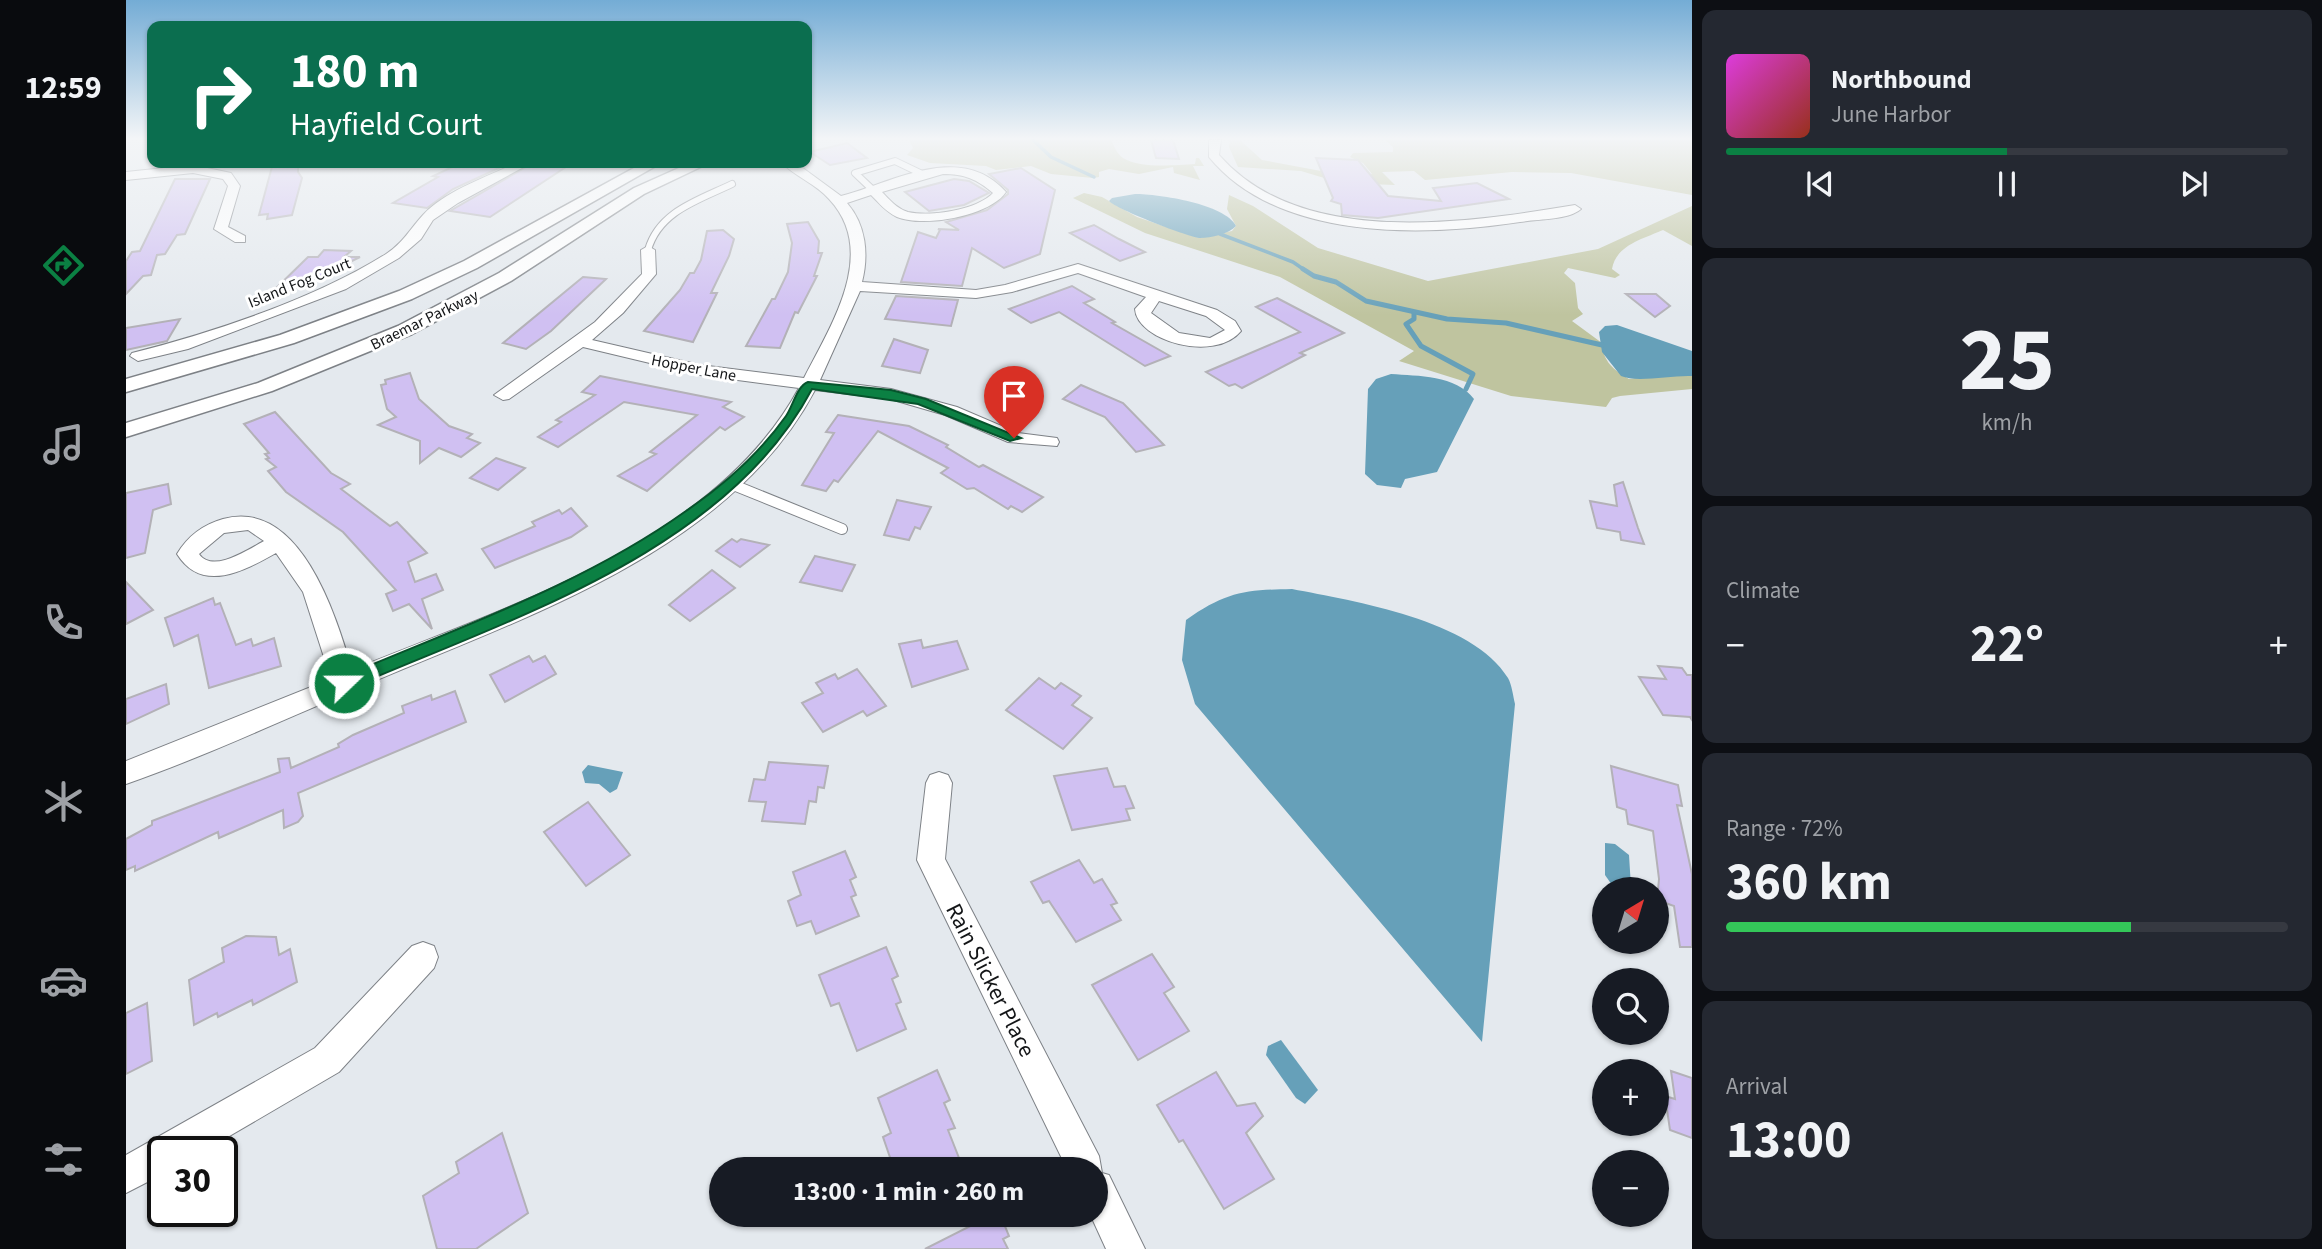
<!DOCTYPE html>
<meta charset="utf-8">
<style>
:root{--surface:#171b24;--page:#242831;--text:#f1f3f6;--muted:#9ea1a6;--line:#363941;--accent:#0b8043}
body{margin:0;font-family:"Source Sans 3",sans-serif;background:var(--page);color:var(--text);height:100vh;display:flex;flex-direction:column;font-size:26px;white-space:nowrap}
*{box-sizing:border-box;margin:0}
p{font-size:23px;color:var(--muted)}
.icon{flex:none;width:38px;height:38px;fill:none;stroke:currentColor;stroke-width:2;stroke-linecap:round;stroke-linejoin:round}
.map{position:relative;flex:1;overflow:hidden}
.panel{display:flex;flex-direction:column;gap:10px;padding:10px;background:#0d0f14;width:630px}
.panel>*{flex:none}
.hud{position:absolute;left:21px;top:21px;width:665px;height:147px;border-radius:14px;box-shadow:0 2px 5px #0004;background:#0b6e4f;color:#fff;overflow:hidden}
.needle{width:46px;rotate:38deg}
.buttons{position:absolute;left:1466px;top:877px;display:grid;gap:14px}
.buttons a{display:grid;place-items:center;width:77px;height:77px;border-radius:50%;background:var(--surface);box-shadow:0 2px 5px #0004;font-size:35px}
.speed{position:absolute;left:21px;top:1136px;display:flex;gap:14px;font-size:35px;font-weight:700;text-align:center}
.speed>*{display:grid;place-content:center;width:91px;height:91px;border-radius:50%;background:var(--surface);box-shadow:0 2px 5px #0004;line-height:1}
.speed .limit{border:4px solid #111;border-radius:10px;background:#fff;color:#111}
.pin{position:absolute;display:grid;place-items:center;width:60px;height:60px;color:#fff;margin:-72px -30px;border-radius:50% 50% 50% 0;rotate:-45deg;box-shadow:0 0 7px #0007}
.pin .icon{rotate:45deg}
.me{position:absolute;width:77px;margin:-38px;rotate:68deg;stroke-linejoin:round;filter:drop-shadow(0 0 5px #0008)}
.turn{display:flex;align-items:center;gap:24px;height:147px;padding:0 28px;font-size:32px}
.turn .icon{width:91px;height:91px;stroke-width:2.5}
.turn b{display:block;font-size:49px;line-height:60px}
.big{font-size:52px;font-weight:700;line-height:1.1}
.panel .widget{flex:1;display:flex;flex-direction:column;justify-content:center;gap:10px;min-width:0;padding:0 24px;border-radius:14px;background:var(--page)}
.panel .dial{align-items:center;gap:0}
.dial b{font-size:91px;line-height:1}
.song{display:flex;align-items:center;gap:21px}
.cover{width:84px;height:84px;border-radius:10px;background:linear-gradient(135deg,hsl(300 70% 55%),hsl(10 70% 35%))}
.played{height:7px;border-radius:4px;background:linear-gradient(90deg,var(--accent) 50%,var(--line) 50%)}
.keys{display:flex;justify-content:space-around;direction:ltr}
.heat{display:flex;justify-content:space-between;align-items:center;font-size:38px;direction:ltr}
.charge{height:10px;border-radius:5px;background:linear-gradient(90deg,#34c759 72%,var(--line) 0)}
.trip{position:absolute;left:583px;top:1157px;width:399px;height:70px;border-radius:35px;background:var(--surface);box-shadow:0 2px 5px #0004;font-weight:700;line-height:70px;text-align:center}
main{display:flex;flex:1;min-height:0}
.tab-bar{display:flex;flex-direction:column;width:126px;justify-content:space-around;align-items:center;background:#090b0e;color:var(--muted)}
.tab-bar .icon{width:49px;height:49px}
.tab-bar .selected{color:var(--accent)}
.tab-bar b{font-size:32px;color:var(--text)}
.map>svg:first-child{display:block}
</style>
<main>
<nav class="tab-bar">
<b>12:59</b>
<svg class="icon selected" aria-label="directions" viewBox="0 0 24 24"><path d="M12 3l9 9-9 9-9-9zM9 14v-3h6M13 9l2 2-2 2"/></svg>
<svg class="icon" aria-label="music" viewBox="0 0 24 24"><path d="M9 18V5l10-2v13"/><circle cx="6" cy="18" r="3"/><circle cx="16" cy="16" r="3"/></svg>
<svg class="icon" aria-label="phone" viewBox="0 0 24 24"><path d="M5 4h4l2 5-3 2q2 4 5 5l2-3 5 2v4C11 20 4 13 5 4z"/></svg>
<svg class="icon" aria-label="climate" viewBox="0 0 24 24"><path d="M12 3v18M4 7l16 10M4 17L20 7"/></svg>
<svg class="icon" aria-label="car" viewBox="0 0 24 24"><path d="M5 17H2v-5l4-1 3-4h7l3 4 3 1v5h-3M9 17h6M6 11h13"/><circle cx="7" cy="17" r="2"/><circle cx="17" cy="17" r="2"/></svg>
<svg class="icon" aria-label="filters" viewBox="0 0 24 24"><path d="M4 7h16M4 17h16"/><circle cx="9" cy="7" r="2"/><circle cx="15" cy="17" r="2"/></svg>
</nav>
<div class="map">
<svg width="1566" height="1249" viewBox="0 0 1566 1249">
<rect width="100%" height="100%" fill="#e4e9ee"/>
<g fill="#bfc49f">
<path d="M783,140H985C988,146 991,154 997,158C1015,169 1049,165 1069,164L1070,158H1073L1078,166H1067L1074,180L1048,173L1047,167L1013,174L983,169L973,172V177L967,178L925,174L905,166L870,170L860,166L804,163L781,155L787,148Z"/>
<path d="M1104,140H1114L1136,160L1222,176L1246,174L1237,163L1224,157L1227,153L1267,152V147L1259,140H1566V195L1445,173L1386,172L1299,180L1288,171L1256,172L1269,185L1215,183L1175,171L1112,167L1103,147Z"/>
<path d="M958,193L976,197L1011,217L1073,238L1106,231L1110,226L1101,209L1103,195L1127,206L1192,248L1302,281L1472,249L1566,206V246L1537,230C1517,239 1490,245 1486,269L1494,275L1489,278L1442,268L1438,273L1449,283L1452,308L1457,314L1446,321L1476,343C1477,362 1488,370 1503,379L1532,375L1566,376V389L1494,396L1486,398L1480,407L1385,396L1273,361L1288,351L1154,277L1019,233L947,198Z"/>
</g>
<g fill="#66a0b9">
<path d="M1009,194C1033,194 1099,204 1110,226C1103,234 1085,238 1074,238C1064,238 990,209 983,201L986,198Z"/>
<path d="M1491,325L1566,351V376C1545,375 1511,383 1495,376L1476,352L1473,332L1479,326Z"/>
<path d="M1265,374C1292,376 1330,375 1348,399L1311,472L1279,479L1275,488L1251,485L1239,474L1242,389L1250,379Z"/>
<path d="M1166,589C1228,601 1347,620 1382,678C1386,685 1387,696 1389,704L1356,1042L1069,704L1056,660L1060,620C1100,592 1118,590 1166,589Z"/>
<path d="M462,765L497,772L491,789L484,793L473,784L459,783L456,772Z"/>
<path d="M1479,843L1489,844L1503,855L1505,887L1486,885L1479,875Z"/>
<path d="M1155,1040L1192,1090L1179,1104L1170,1098L1140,1055L1142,1046Z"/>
</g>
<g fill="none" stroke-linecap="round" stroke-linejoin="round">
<g stroke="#66a0b9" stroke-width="3.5">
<path d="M907,140L925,157L968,177"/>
<path d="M1094,234L1167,262L1180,271"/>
</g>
<g stroke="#66a0b9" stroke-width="5">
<path d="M1177,269L1188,276L1210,282L1240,301L1321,319L1380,323L1476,345"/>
<path d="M1288,313V319L1280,324L1295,346L1347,374L1340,389"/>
</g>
</g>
<g fill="#d0c0f2" stroke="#b3b1b7" stroke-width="2">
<path d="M1025,140H1047L1053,159L1030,158Z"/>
<path d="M721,143L741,158L704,165L684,152Z"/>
<path d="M1190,158L1232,160L1262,196L1315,201L1307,188L1351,183L1383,199L1252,218L1216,215L1215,204L1205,201L1207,198Z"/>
<path d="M147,163H172V172L176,178L166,215L141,219L142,214L133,215Z"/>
<path d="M335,163H384L327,189L301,208L267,203L312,177L307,176Z"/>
<path d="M407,163H446L364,217L324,211Z"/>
<path d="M895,168L929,190L914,254L878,268L846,248L836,286L775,282L792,232L810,238L814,230L812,229L833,230L820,222L861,210L882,194V190L863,174Z"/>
<path d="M49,179H84L59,234L51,235L39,254L31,255L25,275L17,276L0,294V261L6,252L14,251Z"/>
<path d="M828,179L843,181L863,193L838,205L803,211L779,192Z"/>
<path d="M682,222L693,241L692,253H696L688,276H691L672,313L669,312L654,348L620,346L646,299H649L662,272L666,243L661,224Z"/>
<path d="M968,225L993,239L1019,252L994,261L944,233Z"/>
<path d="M597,230L608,239L603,256L585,293H591L567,342L518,331L554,290L564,273H568L575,260L581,231Z"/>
<path d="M198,250L225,251L218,257H234L140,303L138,300L182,257H192Z"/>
<path d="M457,277L480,279L425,331L400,349L377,343Z"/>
<path d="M946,286L968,299L958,303L989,322L986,323L1044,356L1019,366L933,312L905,323L883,309Z"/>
<path d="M1500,294H1530L1544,306L1529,317Z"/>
<path d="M770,296L832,300L825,326L759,319Z"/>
<path d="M1151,298L1218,333L1174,353L1179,355L1116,388L1109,384L1103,386L1080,372L1174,332L1130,307Z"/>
<path d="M54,319L41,341L0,350V328Z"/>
<path d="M768,339L802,350L794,373L756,366Z"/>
<path d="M284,373L293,399L323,426L346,434L341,438L354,443L335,457L313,448L294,463V441L252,425L270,417L261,409L255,385L260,384L259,380Z"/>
<path d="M474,376L605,402L597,407L618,417L599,430L594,427L521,491L492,476L530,454L524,452L571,415L498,402L432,447L412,437L435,422L430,420L469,395L456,392Z"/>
<path d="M955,385L997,403L1038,445L1010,452L979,417L937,399Z"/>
<path d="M149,412L205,473L224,484L215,489L264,526L271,522L301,553L282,562L289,582L310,574L317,590L296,599L306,629L283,604L267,611L260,594L270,590L217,532L160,492L142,471L150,467L140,459L143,458L139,454L143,453L118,424Z"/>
<path d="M712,415L783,426L822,445L820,447L853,467L857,465L917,497L896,512L885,506L882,509L848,488L841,489L815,473L822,468L752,431L712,482L708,480L700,491L676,485L708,433L700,432Z"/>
<path d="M370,458L399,468L372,490L344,478Z"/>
<path d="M1497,482L1512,528L1518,544L1495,540L1494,532L1471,528L1464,501L1491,506L1488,485Z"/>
<path d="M42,484L45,504L27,510L19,553L0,558V493Z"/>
<path d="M771,500L805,507L794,529L789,527L783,540L758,535Z"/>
<path d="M445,508L461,526L445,537L369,568L356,549L409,526L406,522L433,510L436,514Z"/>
<path d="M606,539L611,542L615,539L643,545L614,567L590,551Z"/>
<path d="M689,556L729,565L716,591L674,582Z"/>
<path d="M586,570L609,588L564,621L543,605Z"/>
<path d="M0,582L27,610L0,624Z"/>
<path d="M87,598L89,605L94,603L110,645L125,639L127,646L148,638L155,666L83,688L72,635L48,646L39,618Z"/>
<path d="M795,640L797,648L831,641L842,669L786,687L773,644Z"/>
<path d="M403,656L407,662L419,656L430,674L379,702L364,675Z"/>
<path d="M1532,666L1556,668L1561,675H1566V720L1564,717L1537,715L1513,677L1540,679Z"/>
<path d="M731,669L760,706L741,716L737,711L697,732L676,703L697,693L690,683L709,674L712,679Z"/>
<path d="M913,678L929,689L935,683L955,696L946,705L966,718L937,749L880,710Z"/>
<path d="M40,684L43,704L0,724V699Z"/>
<path d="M329,691L340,722L172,793L177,816L172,822L158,828L157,810L93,838L92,832L9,871V866L0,870V839L26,825V821L154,772L152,759L163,758L165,768L213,747L212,744L227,735L278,713L276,706L305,695L306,700Z"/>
<path d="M643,762L702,766L698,788L692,787L690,802L683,801L679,824L636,821L640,802L623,801L628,779L639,780Z"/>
<path d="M1485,766L1552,785L1556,806L1551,805L1566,874V947H1554L1548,906L1531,900L1533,879L1527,831L1502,824L1500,810L1491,807Z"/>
<path d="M981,768L988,787L999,786L1008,808L1000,809L1004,820L946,830L928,776Z"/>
<path d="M462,802L504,855L460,886L418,832Z"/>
<path d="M719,851L730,877L724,880L730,895L725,897L733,916L690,934L685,921L671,926L662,901L675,895L667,872Z"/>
<path d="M953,860L968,883L976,879L991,903L985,905L995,920L950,942L923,901L917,903L905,882Z"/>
<path d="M120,936L150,937L153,955L164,949L171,982L127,1005L126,1000L92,1017L91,1013L68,1025L63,980L98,962L96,948Z"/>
<path d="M760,947L772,976L766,979L775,1002L770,1004L780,1029L731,1051L713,1003L705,1006L693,975Z"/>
<path d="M1026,954L1048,987L1038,993L1063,1031L1012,1060L966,985Z"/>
<path d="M21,1003L26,1061L0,1074V1013Z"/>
<path d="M811,1070L824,1100L818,1103L829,1128L822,1130L833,1158L809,1169H768L757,1137L765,1133L752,1098Z"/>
<path d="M1545,1071L1566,1078V1138L1544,1130L1539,1096L1549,1099Z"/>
<path d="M1090,1072L1111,1106L1129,1103L1137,1116L1120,1133L1148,1179L1098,1209L1057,1140L1053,1142L1031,1105Z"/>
<path d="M376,1133L402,1213L350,1249H311L297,1196L333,1173L330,1162Z"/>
<path d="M868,1214H874L883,1236L877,1239L882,1249H799Z"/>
</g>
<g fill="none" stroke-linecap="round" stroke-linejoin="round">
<g stroke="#7d8186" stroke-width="8">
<g id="service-far1">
<path d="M749,192L729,173L769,161L794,173"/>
<path d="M522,250C533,211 573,200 606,184"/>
</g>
</g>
<g stroke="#7d8186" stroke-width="12">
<path id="service" d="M605,484L716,529"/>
</g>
<g stroke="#7d8186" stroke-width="2">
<g id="minor">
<path d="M1083,140H1095L1093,155C1175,249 1340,223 1449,205L1455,209C1443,220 1411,219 1394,222C1296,237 1152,241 1083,157Z"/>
<path d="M390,163H405L332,203L307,220L295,239L273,258L220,289L62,349L12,361L4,356L6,353C89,332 188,299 260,254C277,243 284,229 297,215C319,191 361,177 390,163Z"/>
<path d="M656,163H670L715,196C768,182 835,141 880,192C864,216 798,228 771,217C760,212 753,203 745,195L721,203C740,225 743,254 736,282L850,290L879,285L952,264L1091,310L1109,321L1115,331C1089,363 1011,341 1009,309L1020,297L952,273L886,292L850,298L734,291L694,380L765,389L831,407L892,433L931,438L933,442L931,446L882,442L819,415L764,399L689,390C605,550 401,616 244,683C163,717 83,755 0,784V761L205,679L177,592L150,553C118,571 76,594 51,554C62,536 76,525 97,519C174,498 210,615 226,670C380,607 589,543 673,388L574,375L457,347L383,399L377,400L368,395L469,322L516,274L515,250L522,246L529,250L530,274L497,313L466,340L574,365L678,378C705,325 753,252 703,199C690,184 670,177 656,163ZM817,174C838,174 851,179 867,193C851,210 805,217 782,212C771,209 763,199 756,192ZM1033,301L1080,316L1099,330L1084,338L1053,333L1025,313ZM122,530L138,541C123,549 87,574 73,554L98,533Z"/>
<path d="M67,165L105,173L114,186L102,227L119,236V242H109L88,229L102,186L97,179L67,173L0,180V172Z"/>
<path d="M813,772L822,775L826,783L819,859L973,1156L976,1173L983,1175L1019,1249H980L964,1214H970V1169H941L791,860L800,783L804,775Z"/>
<path d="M297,942L308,946L312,957L308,968L213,1072L76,1152H37V1174L0,1193V1155L189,1048L286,946Z"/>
</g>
</g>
<g stroke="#7d8186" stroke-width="3">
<g id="tertiary">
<path d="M517,163H535L351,268L286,299L168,343L0,392V379L154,335L273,291L338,261Z"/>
<path d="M564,163H583L518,194L385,281L286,334L146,391L0,437V423L132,383L272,326L373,273L508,188Z"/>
</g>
</g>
<use href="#service-far1" stroke="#fff" stroke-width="6"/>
<use href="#service" stroke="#fff" stroke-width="10"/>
<use href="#minor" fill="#fff" fill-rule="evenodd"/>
<use href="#tertiary" fill="#fff" fill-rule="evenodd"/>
</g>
<linearGradient id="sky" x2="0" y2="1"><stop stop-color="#74acd5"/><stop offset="0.44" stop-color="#f3f5f7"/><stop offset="1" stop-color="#f3f5f7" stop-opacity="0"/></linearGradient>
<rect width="1566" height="315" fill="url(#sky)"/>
<path fill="#0b8043" stroke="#07532c" stroke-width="2" d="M682,382L765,390L800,399L895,438L884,441L792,404L686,389C600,552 383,619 224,688H212L210,683L212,679C330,628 455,586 560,511C598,485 633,454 660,416C667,406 671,386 682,382Z"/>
<g text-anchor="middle" stroke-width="6" stroke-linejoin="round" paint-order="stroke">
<g font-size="16" fill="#131517" stroke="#fff">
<text transform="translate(173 282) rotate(-22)" y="6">Island Fog Court</text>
<text transform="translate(298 319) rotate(-26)" y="6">Braemar Parkway</text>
<text transform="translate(568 367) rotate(11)" y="6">Hopper Lane</text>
</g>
<g font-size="23" fill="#131517" stroke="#fff">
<text transform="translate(865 980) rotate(63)" y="8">Rain Slicker Place</text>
</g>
</g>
</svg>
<div class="buttons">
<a><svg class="needle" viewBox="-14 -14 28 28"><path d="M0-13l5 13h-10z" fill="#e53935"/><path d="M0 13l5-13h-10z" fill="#9ea1a6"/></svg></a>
<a><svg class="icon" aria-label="search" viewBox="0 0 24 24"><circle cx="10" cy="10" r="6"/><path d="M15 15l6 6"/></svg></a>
<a>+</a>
<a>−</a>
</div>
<div class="speed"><div class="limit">30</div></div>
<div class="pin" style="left:888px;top:438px;background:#d93025"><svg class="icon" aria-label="arrive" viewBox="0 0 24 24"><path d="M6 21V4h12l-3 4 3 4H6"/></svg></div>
<svg class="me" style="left:218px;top:683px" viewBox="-20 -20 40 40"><circle r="17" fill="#0b8043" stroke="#fff" stroke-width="3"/><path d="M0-11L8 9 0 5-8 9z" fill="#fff"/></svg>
<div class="trip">13:00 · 1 min · 260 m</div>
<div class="hud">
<div class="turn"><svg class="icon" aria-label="right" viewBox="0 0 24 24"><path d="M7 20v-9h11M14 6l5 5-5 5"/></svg><div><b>180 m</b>Hayfield Court</div></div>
</div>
</div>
<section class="panel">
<div class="widget">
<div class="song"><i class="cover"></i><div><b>Northbound</b><p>June Harbor</p></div></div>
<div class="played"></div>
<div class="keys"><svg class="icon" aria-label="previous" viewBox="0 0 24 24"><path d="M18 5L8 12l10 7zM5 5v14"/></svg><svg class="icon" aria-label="pause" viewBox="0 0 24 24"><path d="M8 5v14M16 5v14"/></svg><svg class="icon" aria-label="next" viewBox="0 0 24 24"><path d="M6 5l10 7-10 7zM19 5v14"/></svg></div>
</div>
<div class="widget dial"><b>25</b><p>km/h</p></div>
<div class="widget"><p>Climate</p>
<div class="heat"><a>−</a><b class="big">22°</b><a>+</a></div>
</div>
<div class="widget"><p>Range · 72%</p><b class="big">360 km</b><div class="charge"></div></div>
<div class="widget"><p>Arrival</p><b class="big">13:00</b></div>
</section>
</main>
